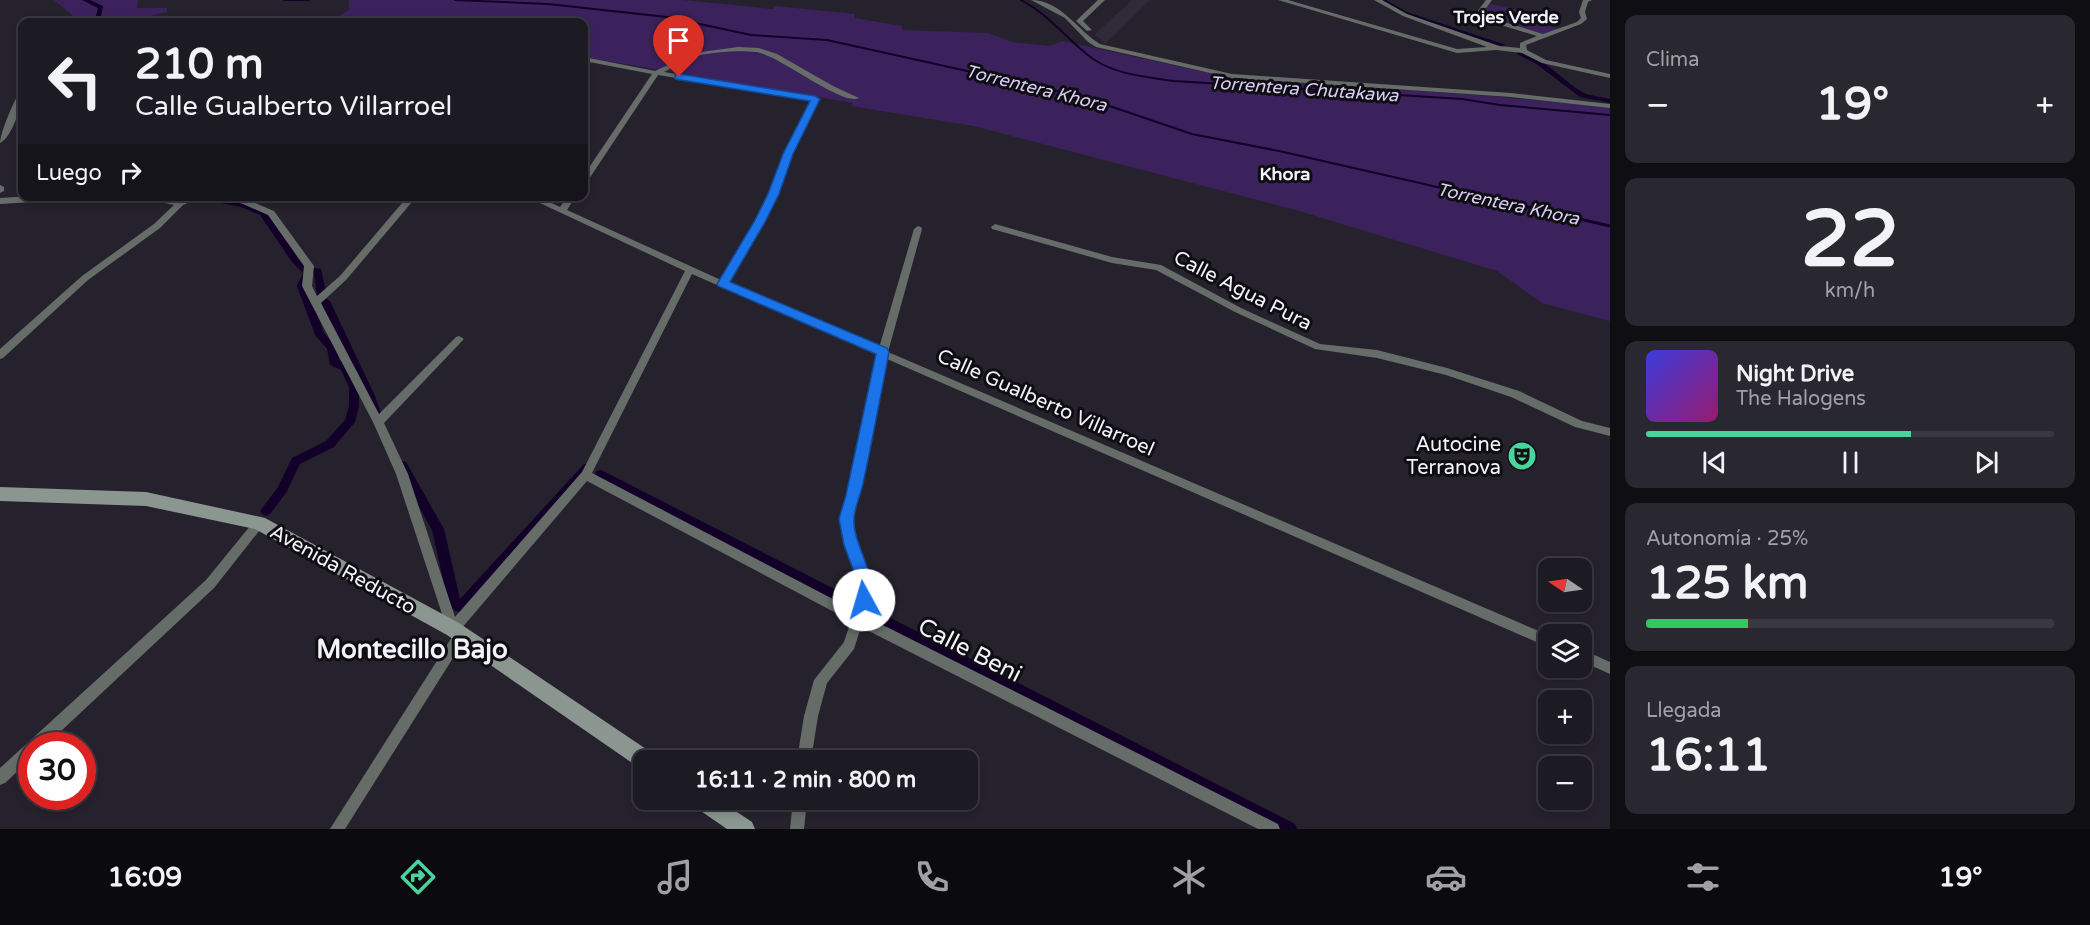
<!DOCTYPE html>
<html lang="es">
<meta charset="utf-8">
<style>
:root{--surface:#1c1a22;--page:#29272f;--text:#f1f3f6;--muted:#a0a1a5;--line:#3a3840;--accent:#47d49e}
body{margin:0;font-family:"Varela Round",sans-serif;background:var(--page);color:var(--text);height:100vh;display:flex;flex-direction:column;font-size:22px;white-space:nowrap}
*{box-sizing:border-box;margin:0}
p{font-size:20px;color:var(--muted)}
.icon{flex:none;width:33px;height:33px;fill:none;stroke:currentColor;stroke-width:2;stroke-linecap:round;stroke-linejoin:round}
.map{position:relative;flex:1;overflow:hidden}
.drawer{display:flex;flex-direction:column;gap:15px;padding:15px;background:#0f0e13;width:480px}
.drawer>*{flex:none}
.banner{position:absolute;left:18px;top:18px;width:570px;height:183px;border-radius:12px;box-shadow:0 3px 9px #0003,0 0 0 2px var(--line);background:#1c1a22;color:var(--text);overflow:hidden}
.needle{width:39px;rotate:283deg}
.tools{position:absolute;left:1538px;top:558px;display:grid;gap:12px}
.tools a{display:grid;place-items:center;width:54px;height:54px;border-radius:12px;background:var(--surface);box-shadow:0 3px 9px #0003,0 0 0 2px var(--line);font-size:30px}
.speed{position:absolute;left:18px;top:732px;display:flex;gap:12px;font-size:30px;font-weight:700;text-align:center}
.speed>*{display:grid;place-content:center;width:78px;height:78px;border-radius:50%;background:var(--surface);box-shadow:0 3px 9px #0003,0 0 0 2px var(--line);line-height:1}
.speed .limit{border:9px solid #d22;background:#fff;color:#111}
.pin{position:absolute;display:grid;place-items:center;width:51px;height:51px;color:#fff;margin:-62px -26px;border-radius:50% 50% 50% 0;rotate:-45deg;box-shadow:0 0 6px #0007}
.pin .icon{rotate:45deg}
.me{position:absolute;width:66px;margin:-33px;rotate:354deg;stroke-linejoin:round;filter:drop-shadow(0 0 4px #0008)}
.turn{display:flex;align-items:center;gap:21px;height:126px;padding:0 18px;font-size:27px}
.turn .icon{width:78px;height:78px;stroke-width:2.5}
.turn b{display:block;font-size:42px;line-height:51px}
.then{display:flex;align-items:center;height:57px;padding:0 18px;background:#0003;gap:12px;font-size:22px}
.big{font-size:45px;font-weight:700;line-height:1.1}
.drawer .widget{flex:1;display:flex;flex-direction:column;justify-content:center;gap:9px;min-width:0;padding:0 21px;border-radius:12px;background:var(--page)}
.drawer .dial{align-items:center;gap:0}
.dial b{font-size:78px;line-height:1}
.song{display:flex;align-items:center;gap:18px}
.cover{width:72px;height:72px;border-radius:9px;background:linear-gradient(135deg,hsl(240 70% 55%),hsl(320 70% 35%))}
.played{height:6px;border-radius:3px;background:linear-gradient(90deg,var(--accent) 65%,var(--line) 65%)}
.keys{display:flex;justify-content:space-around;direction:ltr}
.heat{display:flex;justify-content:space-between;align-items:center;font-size:33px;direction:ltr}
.charge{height:9px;border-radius:4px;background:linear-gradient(90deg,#34c759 25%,var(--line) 0)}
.trip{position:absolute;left:633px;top:750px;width:345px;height:60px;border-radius:12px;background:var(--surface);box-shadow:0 3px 9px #0003,0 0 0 2px var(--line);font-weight:700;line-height:60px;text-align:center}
.tab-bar{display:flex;height:96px;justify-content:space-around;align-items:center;background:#0b0a0e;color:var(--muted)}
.tab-bar .icon{width:42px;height:42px}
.tab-bar .selected{color:var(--accent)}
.tab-bar b{font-size:27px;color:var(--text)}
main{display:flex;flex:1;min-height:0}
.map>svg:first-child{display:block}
</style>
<main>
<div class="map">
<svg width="1610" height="829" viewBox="0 0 1610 829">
<rect width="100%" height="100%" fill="#26222d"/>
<path fill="#2f293a" d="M1132,0H1150L1105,44L1095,34Z"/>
<g fill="#3b225d">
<path d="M54,0H138L137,8H167V12L153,15L141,22H77L70,13Z"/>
<path d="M349,0H682L773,9L775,6L855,14V18L902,26V30L988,33L1012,42L1050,46L1063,41L1227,77L1488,96L1610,107V321L1542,303L1497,271L1296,210L974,126L851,106L853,103L584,57V22H330L349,10Z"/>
<path d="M1489,4L1519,10L1523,18L1558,29L1543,34L1485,17L1482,13Z"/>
</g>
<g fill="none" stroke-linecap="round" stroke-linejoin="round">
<g stroke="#120029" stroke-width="2">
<path d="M284,0H309"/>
<path d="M455,0L548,4L667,17L751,35L827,40L1080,96L1192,134L1279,151L1512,204"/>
<path d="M1021,0C1050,15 1067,40 1093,59C1117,75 1147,77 1174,81L1462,99L1500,105L1610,115"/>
</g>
<path stroke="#120029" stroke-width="3" d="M1506,202L1610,226"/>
<g fill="#120029" fill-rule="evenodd">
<path d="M82,0H90L103,6L100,22H94L98,8Z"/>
<path d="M1378,0H1386L1407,12L1506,45L1501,46L1403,14Z"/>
<path d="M1517,52C1539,51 1566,85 1586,94C1593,96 1602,97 1610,99V103L1580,97L1535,63L1517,54Z"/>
<path d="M206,196L243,202L266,211L298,258L311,270L315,268L321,269L327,296L325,298L330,301L375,396L381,413L380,416H372L365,396L320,301L322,299L317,296L314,274L312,273L307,286L324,333L337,348L339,360L349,365L359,387V406L355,422L334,447L300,464L286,493L270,514L266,516L262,514L260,511L278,487L292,458L326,441L345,420L349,406V387L341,370L330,365L327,349L315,335L297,286L303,273L292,262L260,215L241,207L206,200Z"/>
<path d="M402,461L406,462L444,529L460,599L584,464H592L594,467L470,607L458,612L454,610L448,601L432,530L396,465L398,462Z"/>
<path d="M601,470L858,601L860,605L858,609L854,611L850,609L597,477L595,474L597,471Z"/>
<path d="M871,608L1295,824L1297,829H1275L867,618L865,614L867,610Z"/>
</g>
<g fill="#666d69" fill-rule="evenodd">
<path d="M1031,0C1061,0 1078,31 1100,44L1232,74L1511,93L1610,104V108L1511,97L1232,78L1096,47L1088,42L1065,18Z"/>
<path d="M1098,0H1105L1083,21L1092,30L1087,31L1076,21Z"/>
<path d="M1278,0H1288L1457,49L1487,47L1403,16L1374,0H1382L1407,14L1499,46L1520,48V43L1537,36L1475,17L1474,16L1486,0H1492L1481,15L1543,34L1577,22L1581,18L1579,12L1583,0H1592L1588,2L1585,12L1587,19L1581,24L1526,45L1527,50L1546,60L1610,74V78L1542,63L1522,53L1496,50L1457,53Z"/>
<path d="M738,47L759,48L777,54L833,86L859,98C843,107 779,55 756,52C741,50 711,52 697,56C685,60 674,67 664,72L815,97L819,99L792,154L764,222L728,283L879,348L914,229L918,226L921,227L922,229L888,352L1548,635V647L887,359L860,495L852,519L857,545L867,569L870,600L865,616L1278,824L1280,829H1258L861,627L854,649L827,683L818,716L811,760H797L804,716L814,680L844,642L851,621L587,481L461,629L465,631L467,635L465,639L345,829H330L454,634L449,633L447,629L396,474L373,422L302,286L304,266L268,215L243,204L215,196H233L246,199L274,211L314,266L312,286L317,296L340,276L408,196H417L346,280L321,303L379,414L456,337L459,336L464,339L384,423L408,474L455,617L582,472L685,271L525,196H537L560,207L568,196H576L567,210L721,280L756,222L784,154L811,100L658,75L587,182H584V175L652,74L584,61V57L655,71L694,53ZM692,274L877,355C868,400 859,445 849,490C847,500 840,511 841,521C842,553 866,577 854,610L592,473Z"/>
<path d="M19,93H22C22,106 12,137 0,143C0,133 13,103 19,93Z"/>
<path d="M0,185L4,187V191L0,193Z"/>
<path d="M34,196H89L85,199L0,204V198Z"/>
<path d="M133,196H156L180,200L191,196H205L183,205L160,228L88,280L3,358L0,359V349L82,276L154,224L174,205Z"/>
<path d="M995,224L1112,257L1161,265L1241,308L1320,344L1377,350L1447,368L1519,391L1582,421L1610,428V436L1575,427L1511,397L1446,375L1377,358L1315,349L1235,312L1156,270L1112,263L992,229L991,227Z"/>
<path d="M259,518L263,520L265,523L263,526L214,588L45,746H32V758L5,783L0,785V768L206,580L255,520Z"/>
<path d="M1581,649L1610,662V674L1581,661Z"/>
<path d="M793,800H807L804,829H790Z"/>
</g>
<g fill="#8b9690" fill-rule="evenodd">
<path d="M0,487L146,492L265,518L459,623L652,753L655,760H644V769L638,767L447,635L255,529L146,506L0,501Z"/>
<path d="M692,800H719L752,822L755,829H727L695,807Z"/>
</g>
</g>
<path fill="#1a73e8" stroke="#114b97" stroke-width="1.5" d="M679,74L815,96L820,99L793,154L779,194L765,222L730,282L887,348L889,352C881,394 873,437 864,479C862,492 854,507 854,520C853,546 881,580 870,605L864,607L858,605L853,569L844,545L839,519L846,495L876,354L718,286L717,284L754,222L768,194L783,154L810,101L675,79V75Z"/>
<defs>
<g id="theatre-disc" transform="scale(1.5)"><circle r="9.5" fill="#47d49e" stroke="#0e0d12"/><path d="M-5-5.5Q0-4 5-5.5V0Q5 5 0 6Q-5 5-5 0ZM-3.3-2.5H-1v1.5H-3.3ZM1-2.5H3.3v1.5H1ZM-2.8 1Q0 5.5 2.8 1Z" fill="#111"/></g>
</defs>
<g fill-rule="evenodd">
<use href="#theatre-disc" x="1522" y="456"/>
</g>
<g text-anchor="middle" stroke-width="6" stroke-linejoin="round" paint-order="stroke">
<g font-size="18" font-weight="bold" fill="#f4f2fa" stroke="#0e0d12">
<text x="1506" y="23">Trojes Verde</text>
<text x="1285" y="180">Khora</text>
</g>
<g font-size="18" font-style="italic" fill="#dacdf5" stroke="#0e0d12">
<text transform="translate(1036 88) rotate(14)" y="6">Torrentera Khora</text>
<text transform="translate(1304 89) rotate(4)" y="6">Torrentera Chutakawa</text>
<text transform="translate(1508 204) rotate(12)" y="6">Torrentera Khora</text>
</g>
<g font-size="20" fill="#f4f2fa" stroke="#0e0d12">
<text transform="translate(1243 290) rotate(27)" y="7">Calle Agua Pura</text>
<text transform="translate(1046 402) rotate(24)" y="7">Calle Gualberto Villarroel</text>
<text transform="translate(343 569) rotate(29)" y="7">Avenida Reducto</text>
</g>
<g font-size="20" fill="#f4f2fa" stroke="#0e0d12" text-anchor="end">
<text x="1501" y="451">Autocine<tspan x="1501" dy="23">Terranova</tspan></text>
</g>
<g font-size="24" fill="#f4f2fa" stroke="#0e0d12">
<text transform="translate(970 650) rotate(27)" y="8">Calle Beni</text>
</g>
<g font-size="26" font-weight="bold" fill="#f4f2fa" stroke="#0e0d12">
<text x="412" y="658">Montecillo Bajo</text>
</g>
</g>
</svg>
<div class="tools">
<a><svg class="needle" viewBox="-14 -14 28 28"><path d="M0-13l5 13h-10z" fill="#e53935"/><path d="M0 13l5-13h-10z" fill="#a0a1a5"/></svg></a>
<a><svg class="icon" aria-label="layers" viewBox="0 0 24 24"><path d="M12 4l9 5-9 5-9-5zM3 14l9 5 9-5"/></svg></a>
<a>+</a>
<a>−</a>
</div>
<div class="speed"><div class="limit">30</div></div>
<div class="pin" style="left:679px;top:77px;background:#d93025"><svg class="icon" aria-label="arrive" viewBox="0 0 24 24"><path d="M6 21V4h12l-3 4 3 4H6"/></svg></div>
<svg class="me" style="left:864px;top:600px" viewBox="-20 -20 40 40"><circle r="19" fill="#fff"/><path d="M0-13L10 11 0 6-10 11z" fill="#1a73e8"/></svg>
<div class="trip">16:11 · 2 min · 800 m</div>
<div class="banner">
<div class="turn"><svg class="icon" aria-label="left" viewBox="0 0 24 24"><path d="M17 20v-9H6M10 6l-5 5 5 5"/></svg><div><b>210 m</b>Calle Gualberto Villarroel</div></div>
<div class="then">Luego<svg class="icon" aria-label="right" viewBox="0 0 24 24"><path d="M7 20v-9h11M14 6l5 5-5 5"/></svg></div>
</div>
</div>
<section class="drawer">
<div class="widget"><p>Clima</p>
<div class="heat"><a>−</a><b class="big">19°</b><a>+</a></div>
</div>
<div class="widget dial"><b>22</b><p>km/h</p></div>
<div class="widget">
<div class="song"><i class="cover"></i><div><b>Night Drive</b><p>The Halogens</p></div></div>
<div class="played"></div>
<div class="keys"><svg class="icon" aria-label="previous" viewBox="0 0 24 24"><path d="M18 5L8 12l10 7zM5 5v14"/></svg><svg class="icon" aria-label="pause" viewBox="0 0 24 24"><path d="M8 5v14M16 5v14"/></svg><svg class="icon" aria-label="next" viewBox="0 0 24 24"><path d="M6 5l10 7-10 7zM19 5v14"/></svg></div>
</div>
<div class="widget"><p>Autonomía · 25%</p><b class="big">125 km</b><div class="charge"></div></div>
<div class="widget"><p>Llegada</p><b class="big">16:11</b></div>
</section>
</main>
<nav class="tab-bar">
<b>16:09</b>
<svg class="icon selected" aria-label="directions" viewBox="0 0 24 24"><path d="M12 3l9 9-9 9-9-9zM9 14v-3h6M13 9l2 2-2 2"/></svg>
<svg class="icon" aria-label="music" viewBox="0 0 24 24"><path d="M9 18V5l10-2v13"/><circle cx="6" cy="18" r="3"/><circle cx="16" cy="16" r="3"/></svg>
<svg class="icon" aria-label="phone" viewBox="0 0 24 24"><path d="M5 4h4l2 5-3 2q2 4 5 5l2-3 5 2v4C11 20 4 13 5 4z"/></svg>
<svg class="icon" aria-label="climate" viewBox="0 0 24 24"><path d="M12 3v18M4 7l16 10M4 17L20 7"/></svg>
<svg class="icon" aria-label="car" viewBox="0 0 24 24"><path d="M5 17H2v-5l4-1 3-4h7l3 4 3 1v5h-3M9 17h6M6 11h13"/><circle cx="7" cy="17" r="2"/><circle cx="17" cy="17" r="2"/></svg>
<svg class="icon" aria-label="filters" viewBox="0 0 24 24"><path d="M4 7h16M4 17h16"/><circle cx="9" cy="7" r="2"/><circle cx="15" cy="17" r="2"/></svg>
<b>19°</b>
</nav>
